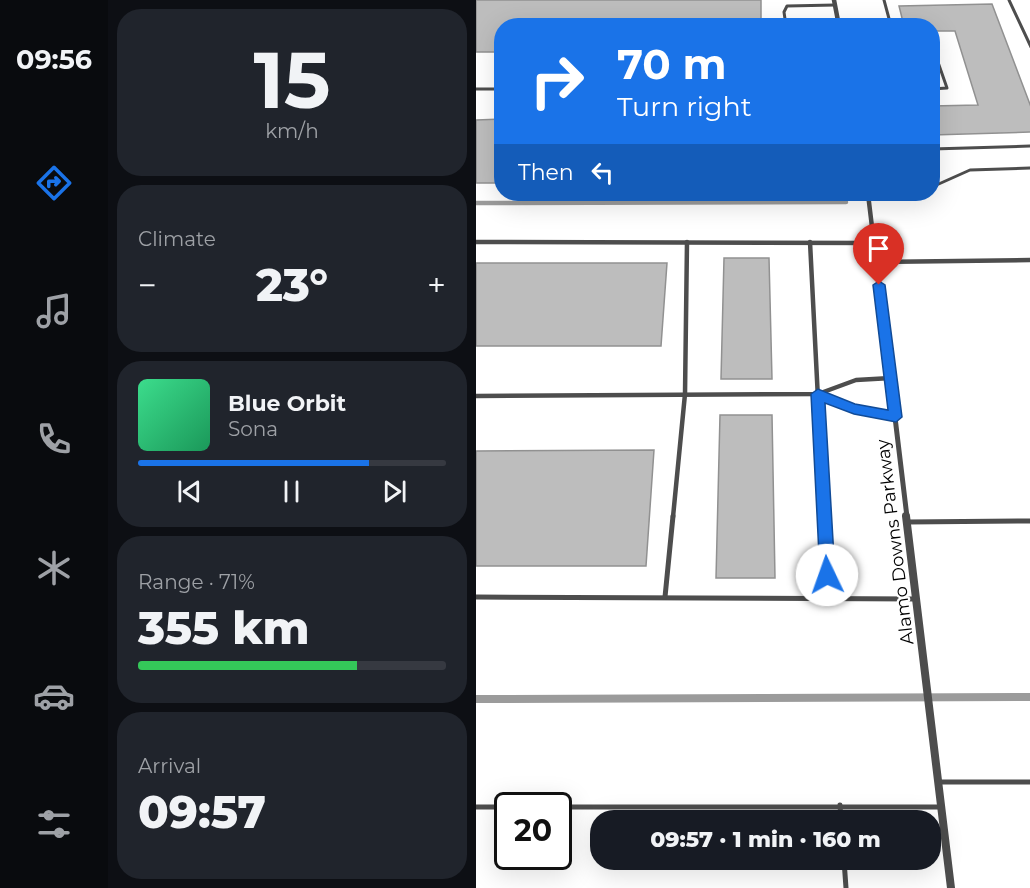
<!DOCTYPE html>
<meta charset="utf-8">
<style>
:root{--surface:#171b24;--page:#20242c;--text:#f1f3f6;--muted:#9ea1a6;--line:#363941;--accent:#1a73e8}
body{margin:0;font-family:Montserrat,sans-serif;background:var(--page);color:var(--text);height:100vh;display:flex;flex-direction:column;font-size:22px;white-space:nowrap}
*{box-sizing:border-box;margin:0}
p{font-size:20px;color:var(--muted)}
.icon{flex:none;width:33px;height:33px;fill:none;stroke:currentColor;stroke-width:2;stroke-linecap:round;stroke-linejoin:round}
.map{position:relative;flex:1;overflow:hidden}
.side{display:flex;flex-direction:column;gap:9px;padding:9px;background:#0d0f14;width:368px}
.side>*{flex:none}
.banner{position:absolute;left:18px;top:18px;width:446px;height:183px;border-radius:24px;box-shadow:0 6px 24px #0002;background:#1a73e8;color:#fff;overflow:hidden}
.speed{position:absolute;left:18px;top:792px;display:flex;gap:12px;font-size:30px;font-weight:700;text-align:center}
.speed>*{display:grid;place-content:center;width:78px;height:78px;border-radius:50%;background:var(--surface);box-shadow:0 6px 24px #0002;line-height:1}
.speed .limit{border:3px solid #111;border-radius:9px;background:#fff;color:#111}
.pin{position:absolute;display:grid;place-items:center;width:51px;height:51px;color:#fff;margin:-62px -26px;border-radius:50% 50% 50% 0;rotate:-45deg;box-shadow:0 0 6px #0007}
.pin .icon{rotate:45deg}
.me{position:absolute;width:66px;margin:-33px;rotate:357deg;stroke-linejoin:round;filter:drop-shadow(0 0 4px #0008)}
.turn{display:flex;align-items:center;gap:21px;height:126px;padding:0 24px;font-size:27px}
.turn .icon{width:78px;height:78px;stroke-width:2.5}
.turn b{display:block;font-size:42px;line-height:51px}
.then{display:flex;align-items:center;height:57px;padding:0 24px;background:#0003;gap:12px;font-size:22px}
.big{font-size:45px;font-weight:800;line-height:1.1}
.side .card{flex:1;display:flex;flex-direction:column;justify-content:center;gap:9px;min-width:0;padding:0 21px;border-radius:24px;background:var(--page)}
.side .dial{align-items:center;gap:0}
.dial b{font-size:78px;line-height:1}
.song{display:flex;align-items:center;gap:18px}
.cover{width:72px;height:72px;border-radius:9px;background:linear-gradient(135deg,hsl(150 70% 55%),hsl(150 70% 35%))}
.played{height:6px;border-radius:3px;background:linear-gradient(90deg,var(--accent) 75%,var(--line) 75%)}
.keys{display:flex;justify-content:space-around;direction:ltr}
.heat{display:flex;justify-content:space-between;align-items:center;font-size:33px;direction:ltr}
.charge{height:9px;border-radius:4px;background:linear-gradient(90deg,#34c759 71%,var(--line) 0)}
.trip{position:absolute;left:114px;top:810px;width:351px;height:60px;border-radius:24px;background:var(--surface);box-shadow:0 6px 24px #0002;font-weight:800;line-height:60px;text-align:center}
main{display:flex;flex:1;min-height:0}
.dock{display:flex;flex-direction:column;width:108px;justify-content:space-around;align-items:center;background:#090b0e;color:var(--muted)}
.dock .icon{width:42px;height:42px}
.dock .on{color:var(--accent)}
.dock b{font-size:27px;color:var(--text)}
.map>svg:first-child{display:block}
</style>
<main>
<nav class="dock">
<b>09:56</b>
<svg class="icon on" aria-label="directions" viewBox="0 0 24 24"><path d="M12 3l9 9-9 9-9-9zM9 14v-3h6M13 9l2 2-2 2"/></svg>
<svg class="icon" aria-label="music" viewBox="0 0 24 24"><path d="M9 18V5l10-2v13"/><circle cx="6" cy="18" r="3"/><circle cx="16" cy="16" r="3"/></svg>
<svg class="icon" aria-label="phone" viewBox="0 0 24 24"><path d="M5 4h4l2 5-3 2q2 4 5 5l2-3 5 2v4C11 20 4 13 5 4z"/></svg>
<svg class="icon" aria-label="climate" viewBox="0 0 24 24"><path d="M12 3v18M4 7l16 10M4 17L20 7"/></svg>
<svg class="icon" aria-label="car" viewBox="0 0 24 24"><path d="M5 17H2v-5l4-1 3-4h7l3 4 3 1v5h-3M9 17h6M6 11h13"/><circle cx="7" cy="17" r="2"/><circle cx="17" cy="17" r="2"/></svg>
<svg class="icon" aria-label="filters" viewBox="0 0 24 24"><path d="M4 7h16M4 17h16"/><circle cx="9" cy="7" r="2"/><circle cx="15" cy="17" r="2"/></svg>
</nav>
<section class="side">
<div class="card dial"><b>15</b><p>km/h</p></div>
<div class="card"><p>Climate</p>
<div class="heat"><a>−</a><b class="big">23°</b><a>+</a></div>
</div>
<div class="card">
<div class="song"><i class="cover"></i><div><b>Blue Orbit</b><p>Sona</p></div></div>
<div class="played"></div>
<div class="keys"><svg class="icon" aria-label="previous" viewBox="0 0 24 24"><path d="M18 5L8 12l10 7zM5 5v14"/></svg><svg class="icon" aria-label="pause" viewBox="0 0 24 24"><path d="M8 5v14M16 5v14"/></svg><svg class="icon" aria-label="next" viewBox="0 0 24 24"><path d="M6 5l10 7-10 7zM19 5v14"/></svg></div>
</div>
<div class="card"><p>Range · 71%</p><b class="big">355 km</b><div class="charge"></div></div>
<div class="card"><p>Arrival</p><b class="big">09:57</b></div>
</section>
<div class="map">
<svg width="555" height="888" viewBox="0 0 555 888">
<rect width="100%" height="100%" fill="#fff"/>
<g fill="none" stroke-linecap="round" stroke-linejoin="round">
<path stroke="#9b9b9b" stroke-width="4.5" d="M0,203L370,202"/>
<path stroke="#9b9b9b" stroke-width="8" d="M0,699L555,697"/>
</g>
<g fill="#bdbdbd" stroke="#919191" stroke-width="1.5">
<path d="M0,0H285V26H26V52H0Z"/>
<path d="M516,4L555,107V132L456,135V106L502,105L479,31H456V26H428L423,6Z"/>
<path d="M26,119V183H0V120Z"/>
<path d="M248,258H293L296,379H245Z"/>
<path d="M0,263H191L185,346H0Z"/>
<path d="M244,415H296L299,578H240Z"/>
<path d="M178,450L170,566H0V451Z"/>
</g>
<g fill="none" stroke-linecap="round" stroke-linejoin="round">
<g stroke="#4d4d4d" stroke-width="3">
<path d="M408,0L415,26"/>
<path d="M533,0L555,47"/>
<path d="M310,26L308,12L311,6L359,5"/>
<path d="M456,45L471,88L456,89"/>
<path d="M0,89H26"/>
<path d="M456,149L555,146"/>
<path d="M456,187L494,170L555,168"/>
</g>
<g stroke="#4d4d4d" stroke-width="4.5">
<path d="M0,242L398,243"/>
<path d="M334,242L348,517"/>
<path d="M400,262L555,260"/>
<path d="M342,394L378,409L420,417"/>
<path d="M0,396L342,394L380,380L415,378"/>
<path d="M197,517L209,394L211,242"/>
</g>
<g stroke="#4d4d4d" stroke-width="5">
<path d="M348,516L352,598"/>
<path d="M432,522L555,521"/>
<path d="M0,597L441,599"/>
<path d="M189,597L197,516"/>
<path d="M463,782H555"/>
<path d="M364,805L365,820"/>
<path d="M0,807H32"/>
<path d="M82,807H466"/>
<path d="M368,860L370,888"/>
</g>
<g stroke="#4d4d4d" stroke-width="4.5">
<path d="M358,0L363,26"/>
<path d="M392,194L396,227"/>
</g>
<path stroke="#4d4d4d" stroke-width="5" d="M396,226L431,517"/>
<path stroke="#4d4d4d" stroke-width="8" d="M430,516L475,888"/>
</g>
<path fill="#1a73e8" stroke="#114b97" stroke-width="1.5" d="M403,281L409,285L426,417L420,422L378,414L349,403L359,575L356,580L351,582L346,580L344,575L335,394L342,389L379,404L412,410L397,285Z"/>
<g text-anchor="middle" stroke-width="4.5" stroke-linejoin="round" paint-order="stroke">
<g font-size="18" fill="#000" stroke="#fff">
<text transform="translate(419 542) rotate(-97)" y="6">Alamo Downs Parkway</text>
</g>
</g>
</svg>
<div class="speed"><div class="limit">20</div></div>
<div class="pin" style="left:403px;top:285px;background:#d93025"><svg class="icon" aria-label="arrive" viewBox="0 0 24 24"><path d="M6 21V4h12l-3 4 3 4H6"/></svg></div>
<svg class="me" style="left:351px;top:575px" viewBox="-20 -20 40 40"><circle r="19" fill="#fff"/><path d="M0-13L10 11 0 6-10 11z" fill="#1a73e8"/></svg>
<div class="trip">09:57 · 1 min · 160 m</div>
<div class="banner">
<div class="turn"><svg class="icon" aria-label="right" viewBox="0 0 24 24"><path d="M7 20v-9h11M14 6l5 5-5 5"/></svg><div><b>70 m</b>Turn right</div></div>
<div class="then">Then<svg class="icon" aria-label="left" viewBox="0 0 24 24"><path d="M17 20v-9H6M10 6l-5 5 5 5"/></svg></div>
</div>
</div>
</main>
